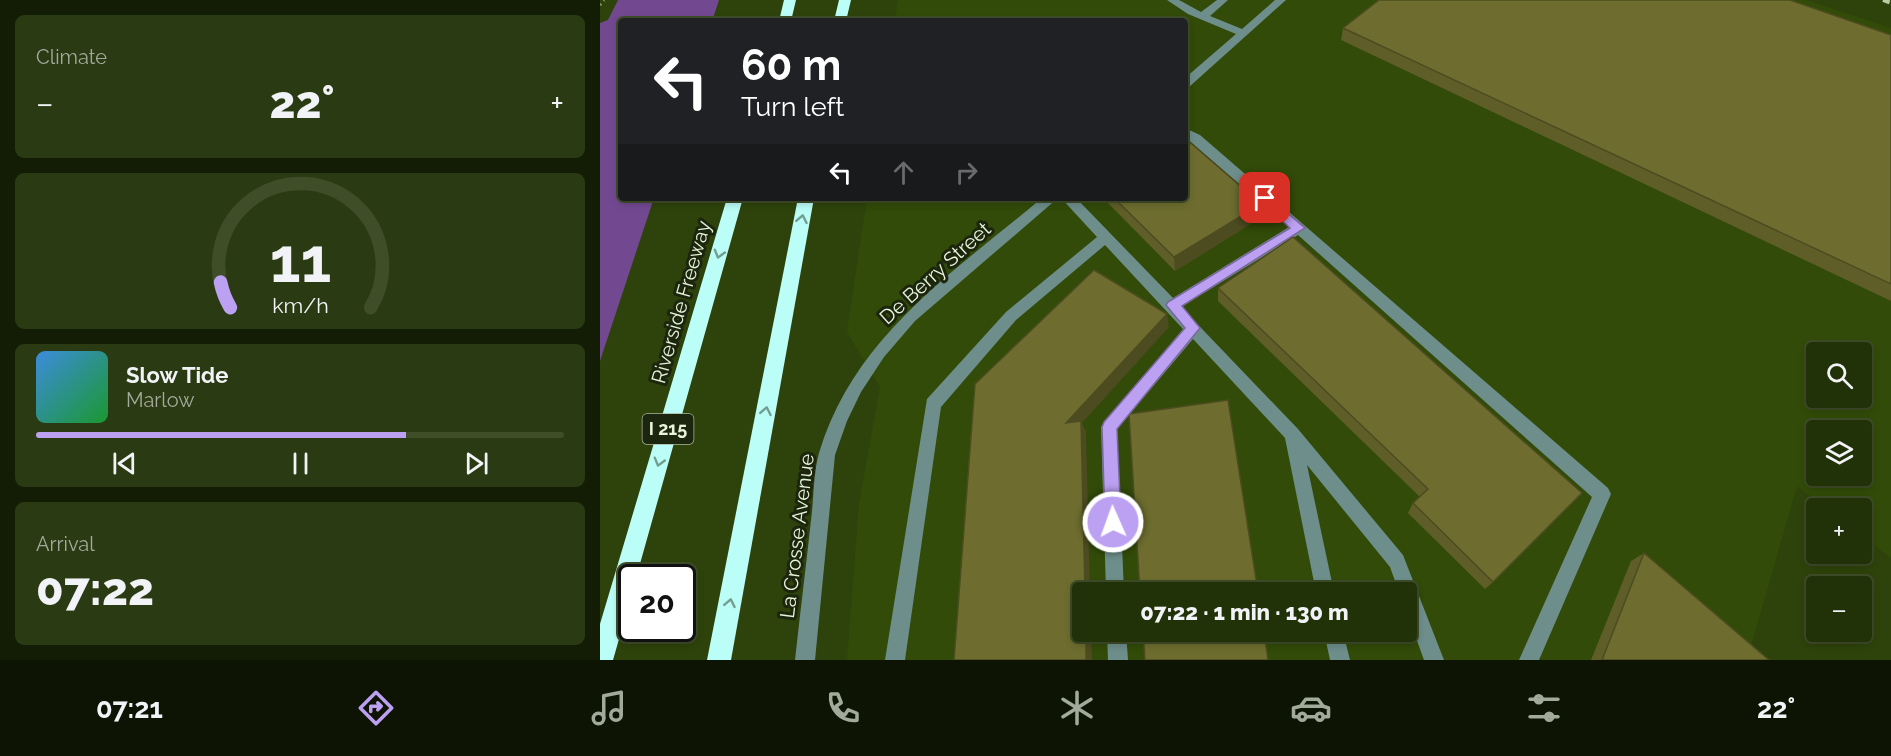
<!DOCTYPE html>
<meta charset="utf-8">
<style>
:root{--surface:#223208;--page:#2a3a12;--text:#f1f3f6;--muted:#a2aa9c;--line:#3f4d29;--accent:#bca0f2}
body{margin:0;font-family:Raleway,sans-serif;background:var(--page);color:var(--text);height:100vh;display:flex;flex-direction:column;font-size:22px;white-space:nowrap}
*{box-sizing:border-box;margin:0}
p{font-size:20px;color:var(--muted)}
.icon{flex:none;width:33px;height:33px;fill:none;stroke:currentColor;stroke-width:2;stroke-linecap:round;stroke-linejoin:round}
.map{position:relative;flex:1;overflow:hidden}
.sheet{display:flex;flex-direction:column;gap:15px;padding:15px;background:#131c04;width:600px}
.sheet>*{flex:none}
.hud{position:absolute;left:18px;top:18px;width:570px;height:183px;border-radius:6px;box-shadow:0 3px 9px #0003,0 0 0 2px var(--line);background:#202124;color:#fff;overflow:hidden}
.fabs{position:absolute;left:1206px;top:342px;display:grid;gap:12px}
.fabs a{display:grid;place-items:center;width:66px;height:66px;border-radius:6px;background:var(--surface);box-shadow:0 3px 9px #0003,0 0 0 2px var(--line);font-size:30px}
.speed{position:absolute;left:18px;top:564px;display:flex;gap:12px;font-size:30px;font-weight:700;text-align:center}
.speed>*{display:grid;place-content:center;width:78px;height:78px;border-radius:50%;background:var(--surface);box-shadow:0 3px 9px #0003,0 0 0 2px var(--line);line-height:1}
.speed .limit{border:3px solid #111;border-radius:9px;background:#fff;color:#111}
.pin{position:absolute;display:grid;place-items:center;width:51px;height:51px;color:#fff;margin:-26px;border-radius:12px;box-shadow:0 3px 9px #0006}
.me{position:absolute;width:66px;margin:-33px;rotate:358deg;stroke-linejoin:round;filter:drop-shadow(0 0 4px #0008)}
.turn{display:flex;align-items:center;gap:21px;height:126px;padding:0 24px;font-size:27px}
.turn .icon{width:78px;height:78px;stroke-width:2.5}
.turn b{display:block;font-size:42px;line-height:51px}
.lanes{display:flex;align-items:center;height:57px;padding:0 24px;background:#0003;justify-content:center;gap:30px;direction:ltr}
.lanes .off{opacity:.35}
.big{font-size:45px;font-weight:800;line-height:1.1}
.sheet .tile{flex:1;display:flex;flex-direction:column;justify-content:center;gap:9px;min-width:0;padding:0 21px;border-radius:9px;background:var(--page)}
.sheet .dial{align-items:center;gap:0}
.dial svg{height:156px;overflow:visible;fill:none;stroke:var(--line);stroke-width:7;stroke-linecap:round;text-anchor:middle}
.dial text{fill:var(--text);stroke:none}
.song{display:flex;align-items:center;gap:18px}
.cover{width:72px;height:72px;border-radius:9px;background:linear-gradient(135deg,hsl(210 70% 55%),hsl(130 70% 35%))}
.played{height:6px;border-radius:3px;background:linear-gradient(90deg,var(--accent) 70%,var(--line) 70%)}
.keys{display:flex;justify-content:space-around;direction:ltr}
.heat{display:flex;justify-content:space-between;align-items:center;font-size:33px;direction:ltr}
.trip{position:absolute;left:472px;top:582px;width:345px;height:60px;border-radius:6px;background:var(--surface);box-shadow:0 3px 9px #0003,0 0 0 2px var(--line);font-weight:800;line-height:60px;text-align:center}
.menu{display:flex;height:96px;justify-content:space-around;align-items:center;background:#0e1403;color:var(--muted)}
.menu .icon{width:42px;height:42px}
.menu .current{color:var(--accent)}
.menu b{font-size:27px;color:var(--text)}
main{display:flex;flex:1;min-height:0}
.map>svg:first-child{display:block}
</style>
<main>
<section class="sheet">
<div class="tile"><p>Climate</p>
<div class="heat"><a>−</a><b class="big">22°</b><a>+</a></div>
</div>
<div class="tile dial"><svg viewBox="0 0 100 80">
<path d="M14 69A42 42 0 1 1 86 69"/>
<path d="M14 69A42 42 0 0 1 9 56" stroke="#bca0f2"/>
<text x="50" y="56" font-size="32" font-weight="700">11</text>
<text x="50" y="72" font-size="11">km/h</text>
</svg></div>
<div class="tile">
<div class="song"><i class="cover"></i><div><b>Slow Tide</b><p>Marlow</p></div></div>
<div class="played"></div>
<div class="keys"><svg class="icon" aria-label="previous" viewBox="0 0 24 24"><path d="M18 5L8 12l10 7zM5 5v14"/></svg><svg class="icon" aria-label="pause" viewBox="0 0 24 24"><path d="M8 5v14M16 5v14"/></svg><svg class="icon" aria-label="next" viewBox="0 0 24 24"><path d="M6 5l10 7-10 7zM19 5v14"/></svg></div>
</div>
<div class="tile"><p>Arrival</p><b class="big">07:22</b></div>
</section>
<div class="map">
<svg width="1291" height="660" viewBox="0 0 1291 660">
<rect width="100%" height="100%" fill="#2e430b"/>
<path fill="#324b08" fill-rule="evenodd" d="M298,0H1206L1291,28V558L1262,536V508H1226L1197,486L1147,660H247L259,504L280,387L247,332L267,198H585V21H295ZM1216,352H1262V398H1216ZM1216,430H1262V476H1216ZM483,592H807V632H483Z"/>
<path fill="#724991" d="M18,0H119L112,21H21V198H54L0,361V23L8,20Z"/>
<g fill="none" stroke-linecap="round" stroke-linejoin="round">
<path stroke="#8b9d73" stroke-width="3" stroke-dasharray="1.5 4" stroke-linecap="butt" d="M0,5L4,0"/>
<g fill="#6d8e8b" fill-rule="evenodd">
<path d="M567,0H579L601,12L617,0H628L610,16L642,29L675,0H686L589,87L585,88V78L636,34L588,14Z"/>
<path d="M585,128L600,135L1008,488L1011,494L939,660H919L992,497L698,235L581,307L698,429L803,555L844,660H824L807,613V592H799L790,567L707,465L734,592H716L685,438L593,339L517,429L524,592H506L501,427L583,329L505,245L416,320L341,407L305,660H285L327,399L406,312L497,237L461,198H476L573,298L689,227L585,137Z"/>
<path d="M442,198H458L315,321L284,357L261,392L247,421L235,455L215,660H195C200,613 206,567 211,520C214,499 213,474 219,453C254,336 354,272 442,198Z"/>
<path d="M507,632H526L528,660H508Z"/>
<path d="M724,632H743L750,660H730Z"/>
</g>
<g fill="#bbfef8" fill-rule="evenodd">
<path d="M184,0H196L191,21H179Z"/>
<path d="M239,0H251L246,21H234Z"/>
<path d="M127,198H143L36,578H32V594L13,660H0V624Z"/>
<path d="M198,198H214L131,660H107Z"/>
</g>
<path stroke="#bdcca9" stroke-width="4" stroke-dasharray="7 4" stroke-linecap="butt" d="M1283,0L1291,3"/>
</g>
<g fill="#5f5e28">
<path d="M743,28L1291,35V301L741,40Z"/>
<path d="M503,198H585L661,204L660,218L575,271Z"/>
<path d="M693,237L893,582L885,589L808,513L813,503L820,497L618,301V288Z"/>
<path d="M1044,553L1169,660H991L1031,561Z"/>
</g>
<g fill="#4d4c21">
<path d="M661,204L660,218L575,271L574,257Z"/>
<path d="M567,314L569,327L482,423L486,432L490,592H485L466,423Z"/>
<path d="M486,632H491L492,660H486Z"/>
</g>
<g fill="#6e6d2f" stroke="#4d4c21" stroke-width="1.5">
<path d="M779,0H1190L1291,35V284L743,28Z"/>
<path d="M585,138L661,204L574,257L514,198H585Z"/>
<path d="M693,237L982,493L893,582L813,503L828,489L618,288Z"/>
<path d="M494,270L567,314L466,423L481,421L485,592H483V632H486V660H354L375,384Z"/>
<path d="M628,400L658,592H540L529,414Z"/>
<path d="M1044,553L1169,660H1002Z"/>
<path d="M543,632H664L668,660H545Z"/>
</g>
<defs><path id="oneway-chevron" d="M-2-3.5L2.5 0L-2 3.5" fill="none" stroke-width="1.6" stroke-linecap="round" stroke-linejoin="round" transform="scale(1.5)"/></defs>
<g stroke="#739d8f">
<use href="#oneway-chevron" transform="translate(202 219) rotate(-79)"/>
<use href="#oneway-chevron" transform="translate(119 254) rotate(106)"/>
<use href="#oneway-chevron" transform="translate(166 411) rotate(-79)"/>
<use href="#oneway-chevron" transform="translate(59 462) rotate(106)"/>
<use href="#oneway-chevron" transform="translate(130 603) rotate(-79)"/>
</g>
<path fill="#bca0f2" stroke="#7a689d" stroke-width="1.5" d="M665,194L705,228L582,306L600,328L517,429L521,522L518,527L513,529L507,527L505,522L502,427L504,422L585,328L566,305L568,302L690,228L661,201L659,198Z"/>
<g text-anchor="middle" stroke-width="6" stroke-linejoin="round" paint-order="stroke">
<rect fill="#1c260f" stroke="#a9b69b" stroke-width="1.5" x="42.5" y="414" width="51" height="30" rx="4.5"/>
<g font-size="18" font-weight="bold" fill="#e6f4d7">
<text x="68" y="435">I 215</text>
</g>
<g font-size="20" fill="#e6f4d7" stroke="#1c260f">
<text transform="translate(335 273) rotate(-42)" y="7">De Berry Street</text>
<text transform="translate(81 302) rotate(-74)" y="7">Riverside Freeway</text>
<text transform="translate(197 536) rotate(-83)" y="7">La Crosse Avenue</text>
</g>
</g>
</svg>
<div class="fabs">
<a><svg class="icon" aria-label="search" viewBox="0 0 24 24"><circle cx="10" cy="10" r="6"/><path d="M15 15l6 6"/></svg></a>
<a><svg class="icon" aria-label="layers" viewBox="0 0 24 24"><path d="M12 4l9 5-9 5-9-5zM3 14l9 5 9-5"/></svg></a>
<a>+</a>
<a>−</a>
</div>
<div class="speed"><div class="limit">20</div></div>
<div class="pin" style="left:665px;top:198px;background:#d93025"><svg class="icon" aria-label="arrive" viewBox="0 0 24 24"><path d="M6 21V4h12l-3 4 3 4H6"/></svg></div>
<svg class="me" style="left:513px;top:522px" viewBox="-20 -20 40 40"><circle r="17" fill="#bca0f2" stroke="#fff" stroke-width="3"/><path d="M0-11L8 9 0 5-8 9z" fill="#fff"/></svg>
<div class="trip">07:22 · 1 min · 130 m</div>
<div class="hud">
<div class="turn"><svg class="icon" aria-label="left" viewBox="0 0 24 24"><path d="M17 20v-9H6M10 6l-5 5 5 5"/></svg><div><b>60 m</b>Turn left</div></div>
<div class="lanes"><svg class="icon" aria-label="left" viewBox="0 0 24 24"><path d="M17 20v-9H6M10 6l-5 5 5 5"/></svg><svg class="icon off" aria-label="ahead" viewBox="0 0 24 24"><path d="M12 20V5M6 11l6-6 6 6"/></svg><svg class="icon off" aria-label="right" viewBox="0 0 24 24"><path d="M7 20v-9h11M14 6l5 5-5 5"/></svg></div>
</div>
</div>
</main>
<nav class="menu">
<b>07:21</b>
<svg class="icon current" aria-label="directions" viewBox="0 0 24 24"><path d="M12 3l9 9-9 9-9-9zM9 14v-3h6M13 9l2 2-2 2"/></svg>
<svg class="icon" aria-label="music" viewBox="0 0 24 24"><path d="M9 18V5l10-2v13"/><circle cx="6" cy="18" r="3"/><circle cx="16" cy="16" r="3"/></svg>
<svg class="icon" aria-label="phone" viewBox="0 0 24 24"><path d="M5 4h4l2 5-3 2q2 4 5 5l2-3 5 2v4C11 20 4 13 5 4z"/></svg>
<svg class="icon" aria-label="climate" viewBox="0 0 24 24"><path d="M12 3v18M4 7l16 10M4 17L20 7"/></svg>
<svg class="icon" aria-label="car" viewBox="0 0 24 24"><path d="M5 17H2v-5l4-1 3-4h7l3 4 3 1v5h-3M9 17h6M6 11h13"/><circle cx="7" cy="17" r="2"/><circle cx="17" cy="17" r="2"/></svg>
<svg class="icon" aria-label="filters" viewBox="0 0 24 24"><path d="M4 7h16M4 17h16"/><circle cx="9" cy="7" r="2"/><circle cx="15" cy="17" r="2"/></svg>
<b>22°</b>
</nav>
